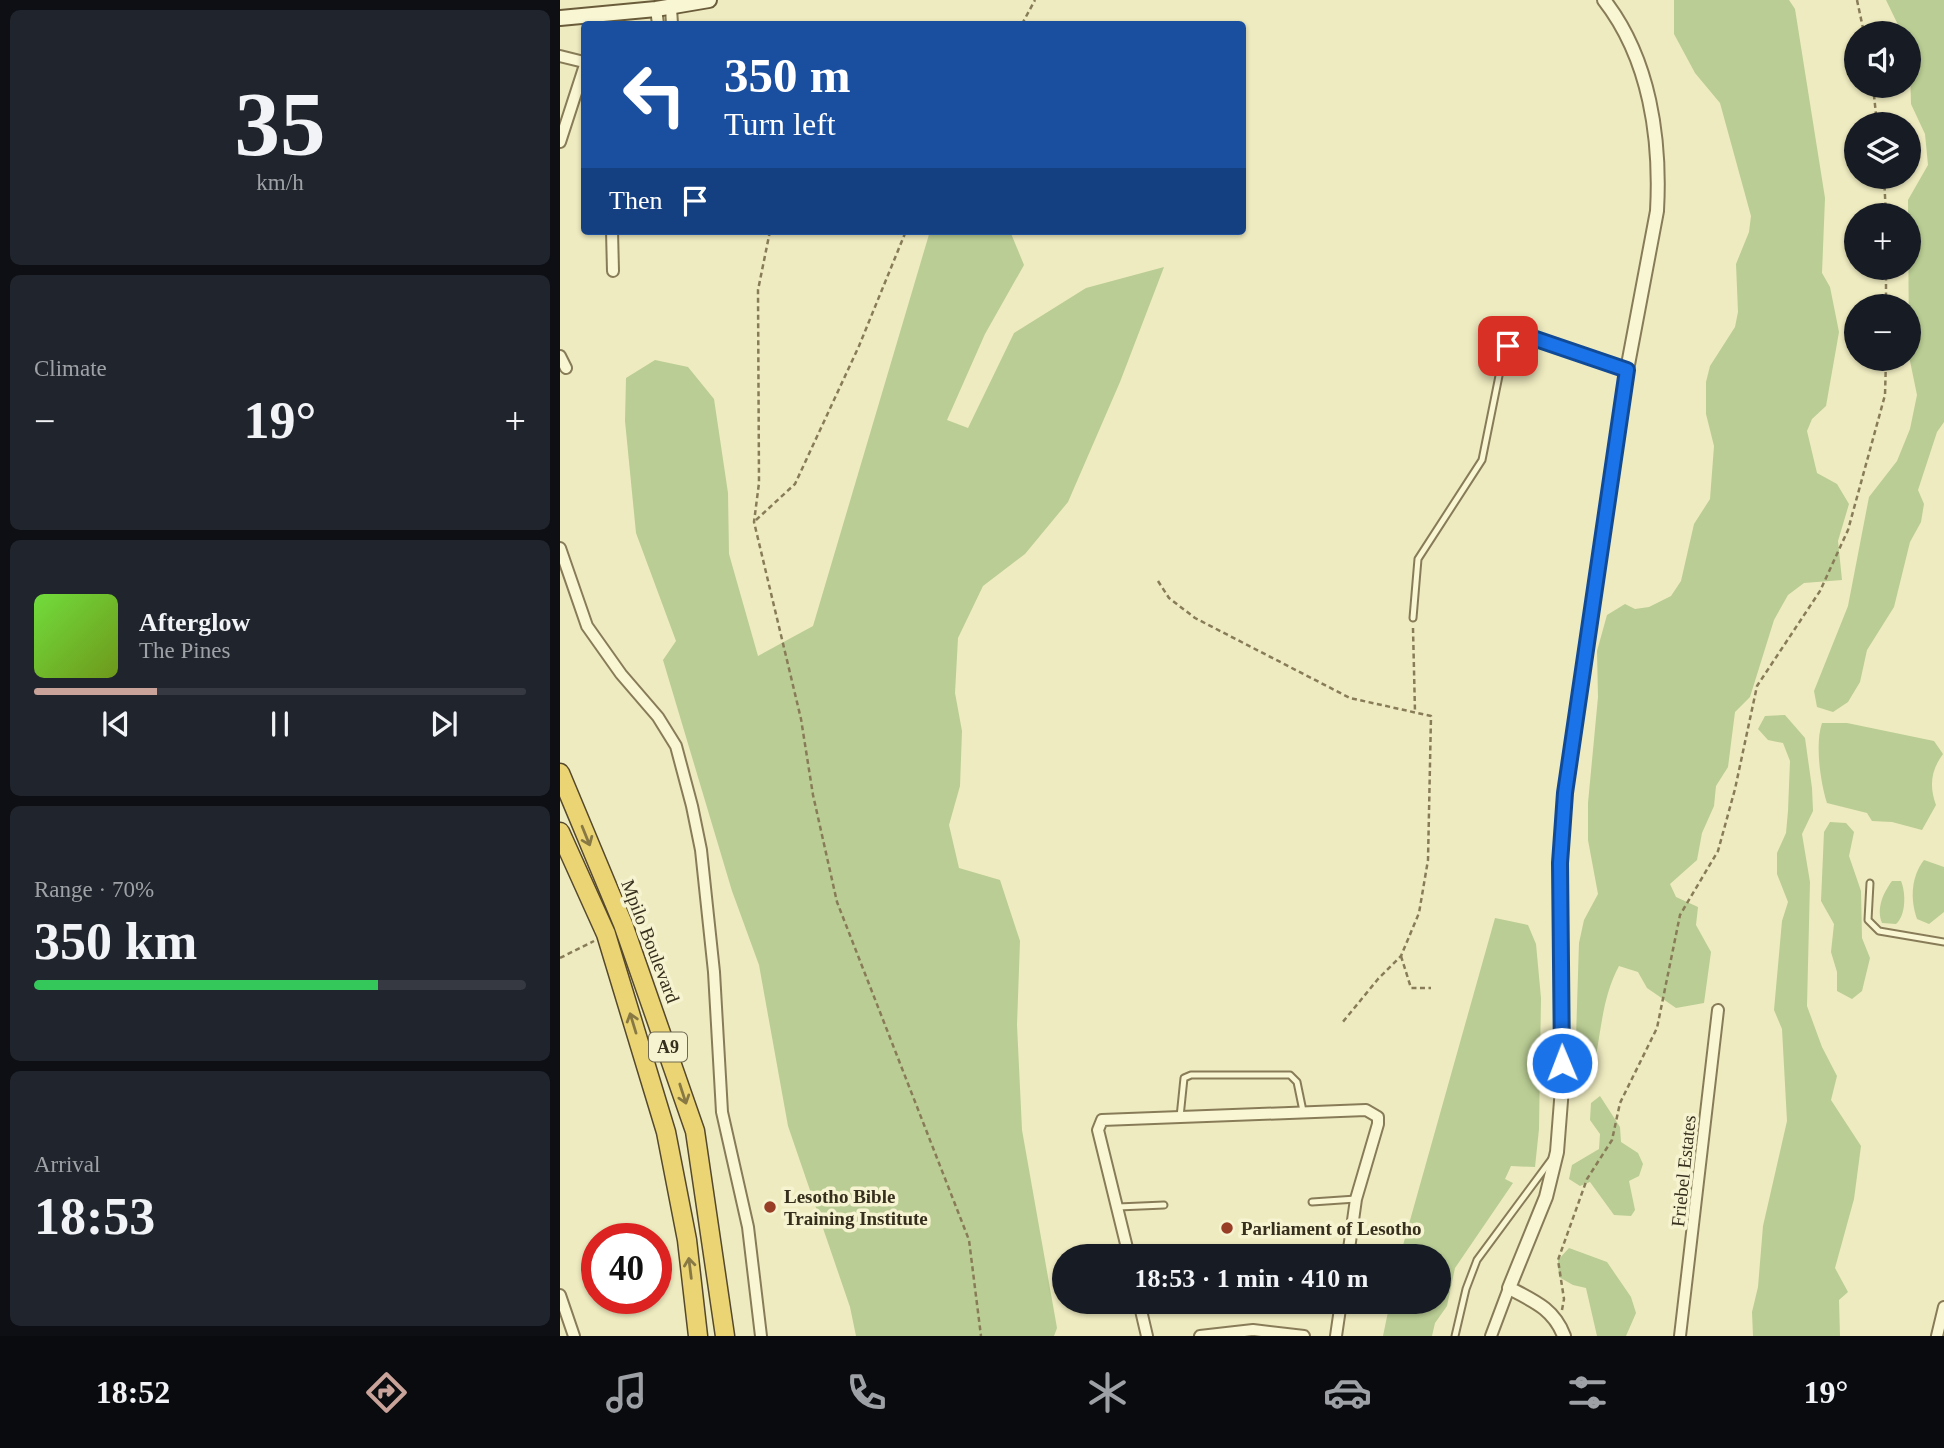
<!DOCTYPE html>
<meta charset="utf-8">
<style>
:root{--surface:#171b24;--page:#20242c;--text:#f1f3f6;--muted:#9ea1a6;--line:#363941;--accent:#c9a299}
body{margin:0;font-family:"Times New Roman",serif;background:var(--page);color:var(--text);height:100vh;display:flex;flex-direction:column;font-size:26px;white-space:nowrap}
*{box-sizing:border-box;margin:0}
p{font-size:23px;color:var(--muted)}
.icon{flex:none;width:38px;height:38px;fill:none;stroke:currentColor;stroke-width:2;stroke-linecap:round;stroke-linejoin:round}
.map{position:relative;flex:1;overflow:hidden}
.panel{display:flex;flex-direction:column;gap:10px;padding:10px;background:#0d0f14;width:560px}
.panel>*{flex:none}
.hud{position:absolute;left:21px;top:21px;width:665px;height:214px;border-radius:7px;box-shadow:0 2px 5px #0004;background:#1a4fa0;color:#fff;overflow:hidden}
.controls{position:absolute;left:1284px;top:21px;display:grid;gap:14px}
.controls a{display:grid;place-items:center;width:77px;height:77px;border-radius:50%;background:var(--surface);box-shadow:0 2px 5px #0004;font-size:35px}
.speed{position:absolute;left:21px;top:1223px;display:flex;gap:14px;font-size:35px;font-weight:700;text-align:center}
.speed>*{display:grid;place-content:center;width:91px;height:91px;border-radius:50%;background:var(--surface);box-shadow:0 2px 5px #0004;line-height:1}
.speed .limit{border:10px solid #d22;background:#fff;color:#111}
.pin{position:absolute;display:grid;place-items:center;width:60px;height:60px;color:#fff;margin:-30px;border-radius:14px;box-shadow:0 4px 10px #0006}
.me{position:absolute;width:77px;margin:-38px;rotate:359deg;stroke-linejoin:round;filter:drop-shadow(0 0 5px #0008)}
.turn{display:flex;align-items:center;gap:24px;height:147px;padding:0 28px;font-size:32px}
.turn .icon{width:91px;height:91px;stroke-width:2.5}
.turn b{display:block;font-size:49px;line-height:60px}
.then{display:flex;align-items:center;height:66px;padding:0 28px;background:#0003;gap:14px;font-size:26px}
.big{font-size:52px;font-weight:600;line-height:1.1}
.panel .tile{flex:1;display:flex;flex-direction:column;justify-content:center;gap:10px;min-width:0;padding:0 24px;border-radius:10px;background:var(--page)}
.panel .dial{align-items:center;gap:0}
.dial b{font-size:91px;line-height:1}
.song{display:flex;align-items:center;gap:21px}
.cover{width:84px;height:84px;border-radius:10px;background:linear-gradient(135deg,hsl(100 70% 55%),hsl(80 70% 35%))}
.played{height:7px;border-radius:4px;background:linear-gradient(90deg,var(--accent) 25%,var(--line) 25%)}
.keys{display:flex;justify-content:space-around;direction:ltr}
.heat{display:flex;justify-content:space-between;align-items:center;font-size:38px;direction:ltr}
.charge{height:10px;border-radius:5px;background:linear-gradient(90deg,#34c759 70%,var(--line) 0)}
.trip{position:absolute;left:492px;top:1244px;width:399px;height:70px;border-radius:35px;background:var(--surface);box-shadow:0 2px 5px #0004;font-weight:600;line-height:70px;text-align:center}
.menu{display:flex;height:112px;justify-content:space-around;align-items:center;background:#090b0e;color:var(--muted)}
.menu .icon{width:49px;height:49px}
.menu .current{color:var(--accent)}
.menu b{font-size:32px;color:var(--text)}
main{display:flex;flex:1;min-height:0}
.map>svg:first-child{display:block}
</style>
<main>
<section class="panel">
<div class="tile dial"><b>35</b><p>km/h</p></div>
<div class="tile"><p>Climate</p>
<div class="heat"><a>−</a><b class="big">19°</b><a>+</a></div>
</div>
<div class="tile">
<div class="song"><i class="cover"></i><div><b>Afterglow</b><p>The Pines</p></div></div>
<div class="played"></div>
<div class="keys"><svg class="icon" aria-label="previous" viewBox="0 0 24 24"><path d="M18 5L8 12l10 7zM5 5v14"/></svg><svg class="icon" aria-label="pause" viewBox="0 0 24 24"><path d="M8 5v14M16 5v14"/></svg><svg class="icon" aria-label="next" viewBox="0 0 24 24"><path d="M6 5l10 7-10 7zM19 5v14"/></svg></div>
</div>
<div class="tile"><p>Range · 70%</p><b class="big">350 km</b><div class="charge"></div></div>
<div class="tile"><p>Arrival</p><b class="big">18:53</b></div>
</section>
<div class="map">
<svg width="1384" height="1336" viewBox="0 0 1384 1336">
<rect width="100%" height="100%" fill="#eeebc0"/>
<g fill="#bacd94">
<path d="M1114,0H1229L1235,9L1265,198L1262,273L1270,287L1279,332L1266,406L1252,419L1247,431L1257,473L1277,484L1289,504L1278,541L1282,580L1244,583L1228,595L1214,620L1190,697L1175,712L1168,767L1156,786L1154,806L1142,833L1137,860L1110,884L1116,897L1138,907L1136,925L1151,952L1144,1003L1116,1008L1087,988L1078,972L1059,966C1038,1005 1042,1047 1028,1087L1017,1084L1015,1069L1019,943L1024,920L1038,894L1028,840V803L1038,697L1037,651L1047,615L1065,604L1075,609L1089,607L1111,596L1121,581L1134,524L1150,499L1154,446L1146,414V382L1150,366L1175,327L1178,312L1176,264L1189,232L1191,216L1160,103L1135,73L1114,34Z"/>
<path d="M1326,0H1384V422L1377,432L1358,490L1364,504L1361,522L1350,542L1334,607L1307,650L1300,682L1288,702L1273,712L1257,707L1254,691L1288,606L1309,497L1337,461L1350,429L1357,395L1349,356L1348,200L1368,165L1365,134L1351,104L1349,33H1342Z"/>
<path d="M370,231H450L464,265L425,334L387,420L408,428L454,333L526,288L604,267L560,382L508,502L465,554L423,586L398,638L395,693L402,731L400,786L389,825L399,868L440,880L460,941L457,1025L462,1130L497,1328L494,1336H296L290,1307L228,1126L199,965L172,891L103,660L116,641L76,533L65,421L66,378L95,360L128,367L154,399L168,493L169,554L198,656L253,626Z"/>
<path d="M1225,715L1245,738L1252,788L1253,811L1242,834L1250,882L1247,1006L1262,1047L1277,1076L1271,1100L1301,1146L1294,1199L1275,1268L1288,1292L1279,1300L1280,1336H1193L1192,1312L1198,1287L1203,1226L1227,1121L1222,1029L1214,1010L1222,921L1228,902L1217,874V853L1226,833L1228,811L1230,761L1223,743L1208,740L1198,729L1205,716Z"/>
<path d="M1262,723H1287L1374,741L1383,754C1371,770 1369,786 1376,805L1362,830L1332,822L1312,821L1307,813L1267,803C1260,781 1255,743 1262,723Z"/>
<path d="M1270,822L1286,823L1294,832L1289,856L1301,891L1302,938L1310,958L1302,991L1292,999L1277,991V972L1271,952L1274,924L1261,901L1264,832Z"/>
<path d="M1364,860L1384,867V912L1369,924L1357,919C1350,899 1351,877 1364,860Z"/>
<path d="M1332,881H1341C1346,893 1346,915 1336,924L1322,923C1316,909 1323,893 1332,881Z"/>
<path d="M935,918L968,925L976,944L981,998L979,1129L975,1167L951,1166L945,1179L953,1183L895,1268L887,1306L875,1323L872,1336H823L830,1302H878V1256H840Z"/>
<path d="M1040,1096L1060,1127L1061,1142L1078,1153L1083,1164L1079,1176L1069,1181L1075,1210L1071,1216L1054,1215L1030,1182L1020,1186L1009,1179L1012,1165L1039,1149L1040,1134L1030,1120L1031,1103Z"/>
<path d="M1009,1248L1047,1262L1071,1297L1076,1313L1066,1336H1037L1026,1288L1013,1285L999,1277L998,1260Z"/>
</g>
<g fill="none" stroke-linecap="round" stroke-linejoin="round">
<g stroke="#887c58" stroke-width="9">
<g id="service">
<path d="M853,618L858,559L922,460L943,356L948,346L973,338"/>
<path d="M1310,883L1308,920L1319,931L1384,942"/>
<path d="M620,1117L624,1078L631,1075H730L737,1082L743,1111"/>
<path d="M752,1202L796,1199"/>
<path d="M558,1207L604,1205"/>
<path d="M895,1336L906,1289L917,1260L991,1160"/>
</g>
</g>
<g stroke="#887c58" stroke-width="14">
<g id="minor">
<path d="M111,8L112,24"/>
<path d="M96,9L98,24"/>
<path d="M0,56L24,62"/>
<path d="M0,142L24,68"/>
<path d="M52,231L53,271"/>
<path d="M973,338L1067,370"/>
<path d="M0,356L6,368"/>
<path d="M0,548L27,626L61,674L98,717L116,746L132,806L141,850L154,972L162,1112L188,1227L201,1336"/>
<path d="M569,1256L538,1130L542,1120L806,1110L818,1117V1124L796,1199L788,1256"/>
<path d="M0,1295L14,1336"/>
<path d="M579,1302L587,1336"/>
<path d="M640,1336L693,1330L744,1336"/>
<path d="M776,1336L781,1302"/>
<path d="M931,1336L949,1288"/>
<path d="M1120,1336L1158,1010"/>
<path d="M1377,1336L1384,1307"/>
</g>
</g>
<g stroke="#887c58" stroke-width="16">
<path id="tertiary" d="M1004,1336C994,1309 974,1301 949,1288L986,1197L997,1152L1002,1088L1000,863L1005,793L1067,370L1097,211C1101,139 1090,59 1044,0"/>
</g>
<g stroke="#6a5c3b" stroke-width="18">
<path id="secondary" d="M0,18L96,9L149,0"/>
</g>
<g stroke="#55482c" stroke-width="21">
<g id="trunk">
<path d="M0,773L63,924L135,1131L165,1336"/>
<path d="M0,832L46,934L106,1132L127,1240L138,1336"/>
</g>
</g>
<g stroke="#887c58" stroke-width="2.5" stroke-dasharray="5 3.5" stroke-linecap="butt">
<path d="M1297,0L1304,33"/>
<path d="M462,24L475,0"/>
<path d="M1313,86L1317,124"/>
<path d="M1324,177L1326,215"/>
<path d="M210,231L198,290L199,483L194,522L241,719L253,795L277,902L409,1240L421,1336"/>
<path d="M1326,306V268"/>
<path d="M196,520L235,484L299,346L346,231"/>
<path d="M598,581L609,598L635,618L790,698L871,716L868,860L859,913L841,956L818,979L782,1023"/>
<path d="M853,628L855,712"/>
<path d="M841,956L851,988H871"/>
<path d="M0,958L34,941"/>
<path d="M1002,1310L1004,1299L998,1260L1027,1179L1052,1140L1060,1103L1097,1028L1120,915L1158,851L1175,789L1197,686L1260,591L1288,530L1325,395L1326,359"/>
</g>
<use href="#service" stroke="#f9f6d3" stroke-width="5"/>
<use href="#minor" stroke="#f9f6d3" stroke-width="10"/>
<use href="#tertiary" stroke="#f9f6d3" stroke-width="12"/>
<use href="#secondary" stroke="#f9f6d3" stroke-width="14"/>
<use href="#trunk" stroke="#ead473" stroke-width="18"/>
</g>
<defs><path id="oneway-shaft" d="M-6 0H5M1.5-3L5.5 0L1.5 3" fill="none" stroke-width="1.6" stroke-linecap="round" stroke-linejoin="round" transform="scale(1.75)"/></defs>
<g stroke="#887944">
<use href="#oneway-shaft" transform="translate(26 836) rotate(68)"/>
<use href="#oneway-shaft" transform="translate(73 1023) rotate(-107)"/>
<use href="#oneway-shaft" transform="translate(123 1094) rotate(72)"/>
<use href="#oneway-shaft" transform="translate(130 1268) rotate(-97)"/>
</g>
<g fill="none" stroke-linecap="round" stroke-linejoin="round">
<g stroke="#114b97" stroke-width="18">
<path id="route" d="M948,346L973,338L1067,370L1005,793L1000,863L1002,1063"/>
</g>
<use href="#route" stroke="#1a73e8" stroke-width="12"/>
</g>
<g fill="#983e27" stroke="#f6f3d0" stroke-width="2.5">
<circle cx="210" cy="1207" r="7"/>
<circle cx="667" cy="1228" r="7"/>
</g>
<g text-anchor="middle" stroke-width="7" stroke-linejoin="round" paint-order="stroke">
<rect fill="#f6f3d0" stroke="#706a53" stroke-width="2" x="89" y="1032.5" width="38" height="29" rx="5"/>
<g font-size="18" font-weight="bold" fill="#372f1d">
<text x="108" y="1053">A9</text>
</g>
<g font-size="19" fill="#372f1d" stroke="#f6f3d0">
<text transform="translate(91 941) rotate(69)" y="7">Mpilo Boulevard</text>
<text transform="translate(1123 1171) rotate(-84)" y="7">Friebel Estates</text>
</g>
<g font-size="19" font-weight="bold" fill="#372f1d" stroke="#f6f3d0" text-anchor="start">
<text x="224" y="1203">Lesotho Bible<tspan x="224" dy="22">Training Institute</tspan></text>
<text x="681" y="1235">Parliament of Lesotho</text>
</g>
</g>
</svg>
<div class="controls">
<a><svg class="icon" aria-label="sound" viewBox="0 0 24 24"><path d="M4 9h4l5-4v14l-5-4H4zM17 9q2 3 0 6"/></svg></a>
<a><svg class="icon" aria-label="layers" viewBox="0 0 24 24"><path d="M12 4l9 5-9 5-9-5zM3 14l9 5 9-5"/></svg></a>
<a>+</a>
<a>−</a>
</div>
<div class="speed"><div class="limit">40</div></div>
<div class="pin" style="left:948px;top:346px;background:#d93025"><svg class="icon" aria-label="arrive" viewBox="0 0 24 24"><path d="M6 21V4h12l-3 4 3 4H6"/></svg></div>
<svg class="me" style="left:1002px;top:1063px" viewBox="-20 -20 40 40"><circle r="17" fill="#1a73e8" stroke="#fff" stroke-width="3"/><path d="M0-11L8 9 0 5-8 9z" fill="#fff"/></svg>
<div class="trip">18:53 · 1 min · 410 m</div>
<div class="hud">
<div class="turn"><svg class="icon" aria-label="left" viewBox="0 0 24 24"><path d="M17 20v-9H6M10 6l-5 5 5 5"/></svg><div><b>350 m</b>Turn left</div></div>
<div class="then">Then<svg class="icon" aria-label="arrive" viewBox="0 0 24 24"><path d="M6 21V4h12l-3 4 3 4H6"/></svg></div>
</div>
</div>
</main>
<nav class="menu">
<b>18:52</b>
<svg class="icon current" aria-label="directions" viewBox="0 0 24 24"><path d="M12 3l9 9-9 9-9-9zM9 14v-3h6M13 9l2 2-2 2"/></svg>
<svg class="icon" aria-label="music" viewBox="0 0 24 24"><path d="M9 18V5l10-2v13"/><circle cx="6" cy="18" r="3"/><circle cx="16" cy="16" r="3"/></svg>
<svg class="icon" aria-label="phone" viewBox="0 0 24 24"><path d="M5 4h4l2 5-3 2q2 4 5 5l2-3 5 2v4C11 20 4 13 5 4z"/></svg>
<svg class="icon" aria-label="climate" viewBox="0 0 24 24"><path d="M12 3v18M4 7l16 10M4 17L20 7"/></svg>
<svg class="icon" aria-label="car" viewBox="0 0 24 24"><path d="M5 17H2v-5l4-1 3-4h7l3 4 3 1v5h-3M9 17h6M6 11h13"/><circle cx="7" cy="17" r="2"/><circle cx="17" cy="17" r="2"/></svg>
<svg class="icon" aria-label="filters" viewBox="0 0 24 24"><path d="M4 7h16M4 17h16"/><circle cx="9" cy="7" r="2"/><circle cx="15" cy="17" r="2"/></svg>
<b>19°</b>
</nav>
